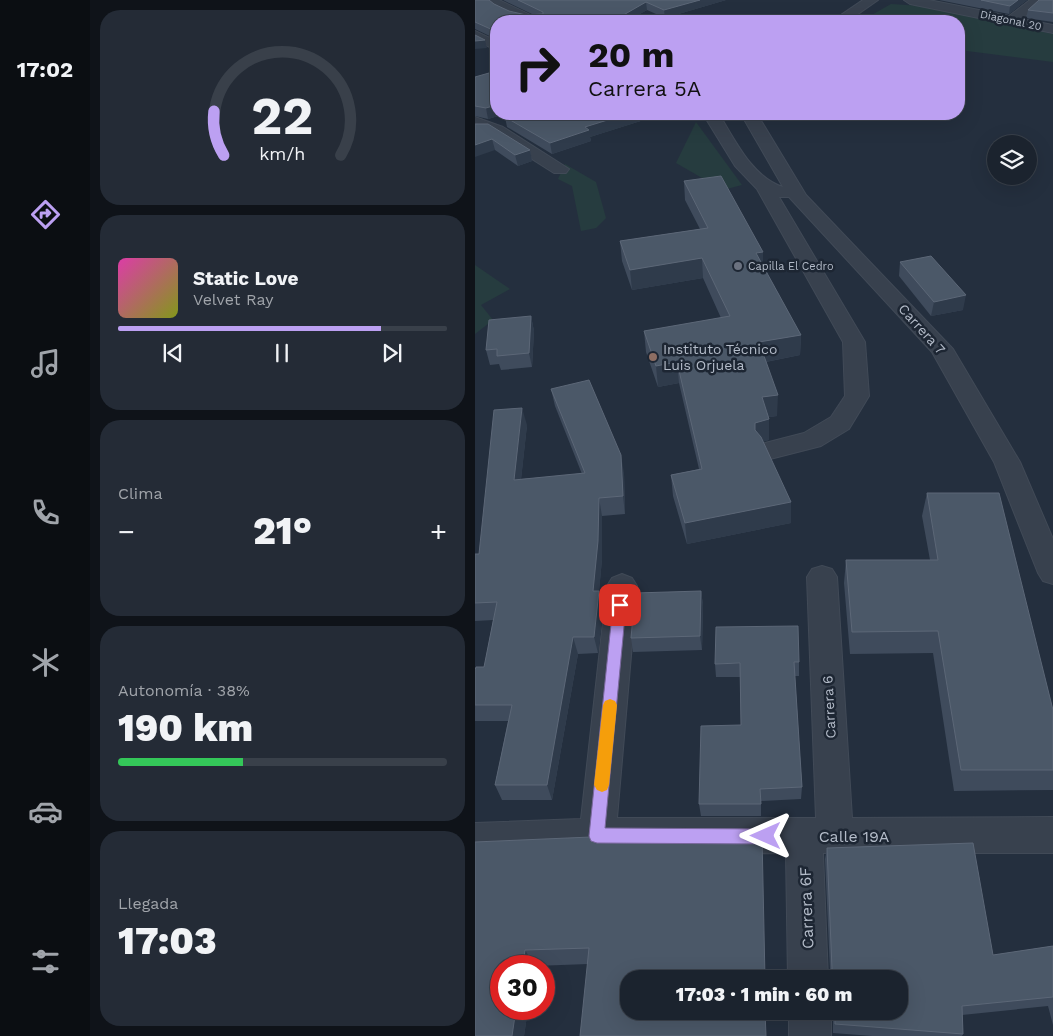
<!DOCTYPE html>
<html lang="es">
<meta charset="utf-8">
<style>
:root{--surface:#1b232e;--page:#242b36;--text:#f1f3f6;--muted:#a0a4aa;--line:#39404a;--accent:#bca0f2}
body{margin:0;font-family:"Work Sans",sans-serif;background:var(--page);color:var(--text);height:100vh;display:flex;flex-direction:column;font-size:19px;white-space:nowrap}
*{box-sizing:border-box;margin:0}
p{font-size:16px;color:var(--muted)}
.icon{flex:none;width:28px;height:28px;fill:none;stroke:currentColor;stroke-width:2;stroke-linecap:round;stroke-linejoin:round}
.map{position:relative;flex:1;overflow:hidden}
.drawer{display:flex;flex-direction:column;gap:10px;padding:10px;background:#0f1319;width:385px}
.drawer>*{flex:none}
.guide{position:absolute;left:15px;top:15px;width:475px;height:105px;border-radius:20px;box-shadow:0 5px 20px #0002,0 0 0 1px var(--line);background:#bca0f2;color:#111;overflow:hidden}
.tools{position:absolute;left:512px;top:135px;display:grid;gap:10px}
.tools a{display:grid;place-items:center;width:50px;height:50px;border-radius:50%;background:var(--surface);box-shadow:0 5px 20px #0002,0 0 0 1px var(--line);font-size:25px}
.speed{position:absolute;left:15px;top:955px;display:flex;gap:10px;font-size:25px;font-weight:700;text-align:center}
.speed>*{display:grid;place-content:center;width:65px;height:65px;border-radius:50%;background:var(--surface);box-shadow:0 5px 20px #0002,0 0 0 1px var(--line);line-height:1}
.speed .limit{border:8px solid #d22;background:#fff;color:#111}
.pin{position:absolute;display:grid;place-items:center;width:42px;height:42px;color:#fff;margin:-21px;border-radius:10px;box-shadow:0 2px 8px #0006}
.me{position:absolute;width:55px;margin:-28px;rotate:270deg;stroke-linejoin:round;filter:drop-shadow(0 0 4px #0008)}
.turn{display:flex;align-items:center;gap:18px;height:105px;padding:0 15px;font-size:22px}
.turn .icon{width:65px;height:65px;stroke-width:2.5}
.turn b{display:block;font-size:35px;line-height:42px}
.big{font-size:38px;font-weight:800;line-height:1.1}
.drawer .widget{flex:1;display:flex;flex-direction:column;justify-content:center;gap:8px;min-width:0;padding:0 18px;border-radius:20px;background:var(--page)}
.drawer .dial{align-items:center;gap:0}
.dial svg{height:130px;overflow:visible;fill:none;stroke:var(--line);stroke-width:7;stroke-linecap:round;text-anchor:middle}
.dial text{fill:var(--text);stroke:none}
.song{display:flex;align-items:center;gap:15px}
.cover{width:60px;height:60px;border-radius:8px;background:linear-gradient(135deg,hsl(320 70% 55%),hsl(70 70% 35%))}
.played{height:5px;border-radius:2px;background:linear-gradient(90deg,var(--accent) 80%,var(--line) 80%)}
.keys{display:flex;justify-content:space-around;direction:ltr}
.heat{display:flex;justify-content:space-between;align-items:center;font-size:28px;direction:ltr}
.charge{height:8px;border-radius:4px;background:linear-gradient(90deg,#34c759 38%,var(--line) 0)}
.trip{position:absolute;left:145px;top:970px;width:288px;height:50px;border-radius:20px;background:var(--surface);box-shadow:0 5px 20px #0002,0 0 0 1px var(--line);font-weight:800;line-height:50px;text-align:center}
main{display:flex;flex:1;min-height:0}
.tabs{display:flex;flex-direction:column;width:90px;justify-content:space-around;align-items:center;background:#0b0e12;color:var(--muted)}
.tabs .icon{width:35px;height:35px}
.tabs .selected{color:var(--accent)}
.tabs b{font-size:22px;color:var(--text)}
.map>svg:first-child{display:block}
</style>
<main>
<nav class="tabs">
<b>17:02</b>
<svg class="icon selected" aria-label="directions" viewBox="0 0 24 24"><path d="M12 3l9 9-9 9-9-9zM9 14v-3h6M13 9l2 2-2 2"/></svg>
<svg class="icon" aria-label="music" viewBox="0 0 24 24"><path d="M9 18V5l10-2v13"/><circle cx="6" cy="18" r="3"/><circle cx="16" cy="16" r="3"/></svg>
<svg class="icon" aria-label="phone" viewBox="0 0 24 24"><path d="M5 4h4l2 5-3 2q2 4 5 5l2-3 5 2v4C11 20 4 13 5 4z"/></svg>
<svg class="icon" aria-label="climate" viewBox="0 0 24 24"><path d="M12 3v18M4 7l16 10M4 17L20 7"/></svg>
<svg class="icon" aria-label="car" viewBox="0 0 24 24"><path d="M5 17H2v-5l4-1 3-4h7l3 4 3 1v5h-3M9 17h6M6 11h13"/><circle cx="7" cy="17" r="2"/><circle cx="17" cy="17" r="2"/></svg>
<svg class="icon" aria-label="filters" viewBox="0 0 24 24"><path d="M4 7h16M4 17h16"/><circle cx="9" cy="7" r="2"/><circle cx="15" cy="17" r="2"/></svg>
</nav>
<section class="drawer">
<div class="widget dial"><svg viewBox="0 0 100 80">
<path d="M14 69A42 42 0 1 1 86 69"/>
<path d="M14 69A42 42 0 0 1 8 42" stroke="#bca0f2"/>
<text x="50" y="56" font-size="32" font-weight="700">22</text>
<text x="50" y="72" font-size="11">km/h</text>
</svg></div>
<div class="widget">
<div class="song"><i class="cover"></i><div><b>Static Love</b><p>Velvet Ray</p></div></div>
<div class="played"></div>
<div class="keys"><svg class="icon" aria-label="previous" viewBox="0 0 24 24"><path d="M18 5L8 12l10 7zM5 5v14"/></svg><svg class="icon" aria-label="pause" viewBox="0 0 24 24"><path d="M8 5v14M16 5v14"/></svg><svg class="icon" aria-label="next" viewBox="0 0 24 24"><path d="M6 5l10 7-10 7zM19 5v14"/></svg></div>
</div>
<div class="widget"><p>Clima</p>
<div class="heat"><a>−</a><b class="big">21°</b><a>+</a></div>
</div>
<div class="widget"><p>Autonomía · 38%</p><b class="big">190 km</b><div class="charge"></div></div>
<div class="widget"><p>Llegada</p><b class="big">17:03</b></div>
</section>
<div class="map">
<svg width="578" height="1036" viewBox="0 0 578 1036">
<rect width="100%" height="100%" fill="#242f3e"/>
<g fill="#263c3f">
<path d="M416,4L446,6L578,34V62L484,50V21H386Z"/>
<path d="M221,122L267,185L248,190L201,163Z"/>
<path d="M90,164L121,182L131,218L121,228L106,231L97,186L83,179Z"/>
<path d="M0,265L35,289L6,305L18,320L0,334Z"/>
</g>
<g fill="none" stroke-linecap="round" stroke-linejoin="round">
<g stroke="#414a57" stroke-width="2">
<g id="minor">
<path d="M10,0H24L68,21C49,22 22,16 10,0Z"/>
<path d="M388,0H403L373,21H357Z"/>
<path d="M429,0H454L534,16L555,0H569L547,19L578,25V33L435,4Z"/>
<path d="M0,31L21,41V50L0,40Z"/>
<path d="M228,114H244C260,140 277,177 308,187L266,114H282L331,195L478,349L545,462L578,539V584L568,581L563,573L519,462L457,352L314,197H304L390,342L394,396L374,429L346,446L295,459L286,456L282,450L286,444L329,433L356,417L370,396L368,342L282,189L260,166Z"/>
<path d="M0,117L28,127L94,169L91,173H79L16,133L0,128Z"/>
<path d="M347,566L357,569L362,577L377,818L578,817V853H348L353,979H313L311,853L122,854L0,859V823L106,819L132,586L137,578L147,574L157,578L162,586L142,818H341L332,577L337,569Z"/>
<rect x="314" y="1011" width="42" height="25"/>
</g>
</g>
<use href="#minor" fill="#38414e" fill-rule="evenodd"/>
</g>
<g fill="#3f4b5c">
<path d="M0,0L19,4L34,11L51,15H59L28,0H251L190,18L172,10L152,21H21V39L0,29Z"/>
<path d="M464,0H552L534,14Z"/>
<path d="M578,0V22L551,18L553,10Z"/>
<path d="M0,77L21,114H30L13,119L0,116Z"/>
<path d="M30,117L172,119L115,137L116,141L77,154L32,127Z"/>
<path d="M0,124L55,150L57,161L43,166L20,150Z"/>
<path d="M209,181L288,266L326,335L325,355L291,362L302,416L294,417V440L288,441L316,523L212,544L198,496L196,475L224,469L204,383L183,387L171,352L169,331L246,318L228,278L157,290L147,261L145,241L225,229L210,200Z"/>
<path d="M425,262L488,310L456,316L424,276Z"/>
<path d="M56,316L59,331L57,367L26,370L24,364L15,365L11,350Z"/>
<path d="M76,389L149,473L150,514L127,516V559L124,591L128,608L123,653L103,654L77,800H27L20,785L33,721H0V670L9,667L18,620L0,621V554H4L52,425L46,479L107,474L80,406Z"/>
<path d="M452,493L578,710V790L479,791L458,653L375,654L369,583L371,560H455L447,516Z"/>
<path d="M226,591L228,605L227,650L158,652L156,638Z"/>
<path d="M324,662V676H320L327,787L326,799L286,801V816H226L224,804L266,725L265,677H241L240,664Z"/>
<path d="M287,836L113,964L60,966H26V1009H53L49,1036H0V842Z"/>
<path d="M352,848L518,955L578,946V1025L573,1006L487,1015L488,1034L487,1036H397L358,1033V1011H424V979H349L350,971L355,970L350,859Z"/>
</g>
<g fill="#2f3b4b">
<path d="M225,0H251L190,18L189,10Z"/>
<path d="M543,0H552L534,14L535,6Z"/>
<path d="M171,2L172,10L152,21H138Z"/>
<path d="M10,40L12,48L0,49V41Z"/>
<path d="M21,105V114H30L13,119L11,108Z"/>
<path d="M152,114H171L172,119L115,137L116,141L77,154L75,143L110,127Z"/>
<path d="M17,139L20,150L0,157V145Z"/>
<path d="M55,150L57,161L43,166L40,155Z"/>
<path d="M288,252V272L281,253Z"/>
<path d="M227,258L228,278L157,290L155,270Z"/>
<path d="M491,295L488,310L456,316L459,302Z"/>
<path d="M56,316L59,331L57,367L54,353Z"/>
<path d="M326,335L325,355L284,363V342Z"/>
<path d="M202,362L204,383L183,387L181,366Z"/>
<path d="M303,395L302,416L287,418V397Z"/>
<path d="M47,408L52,425L44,498L39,480Z"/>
<path d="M294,419V440L280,444V423Z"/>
<path d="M146,455L149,473L150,514L148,496Z"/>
<path d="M124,498L127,516V559L124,593V591L128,608L123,653L119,637L118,591Z"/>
<path d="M316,502V523L212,544L210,523Z"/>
<path d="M226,591L228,605L227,650L225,636Z"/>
<path d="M98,637L103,654L77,800L72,785Z"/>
<path d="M50,950L60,966H48Z"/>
<path d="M41,1009H53L49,1036H37Z"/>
</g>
<g fill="#4b5868" stroke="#5c6777">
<path d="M0,0H14L19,4L34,11L51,15L68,14V12L43,0H225L189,10L171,2L138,21H21V38L20,31L0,22Z"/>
<path d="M506,0H543L535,6Z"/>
<path d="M564,0H578V13L553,10Z"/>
<path d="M0,35L10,40L0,41Z"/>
<path d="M21,71V105L11,108L0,106V77Z"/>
<path d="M38,114H152L110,127L114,130L75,143L30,117Z"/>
<path d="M0,124H13L55,150L40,155L17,139L0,145Z"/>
<path d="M246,176L288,252L281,253L326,335L284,342L303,395L287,397L294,419L280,423V430L286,437L316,502L210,523L196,475L227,469L202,362L181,366L169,331L255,316L227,258L155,270L145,241L233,228L209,181Z"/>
<path d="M456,256L491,295L459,302L425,262Z"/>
<path d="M56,316L54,353L22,356V349L11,350L14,320Z"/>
<path d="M114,380L146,455L148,496L124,498L123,541L118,591H124L119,637H98L72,785H20L37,705H0V670L1,667H9L22,602L0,603V554H4L19,410L47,408L39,480L110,473L76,389Z"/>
<path d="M452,493H524L578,710V770H486L463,631L377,632L371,560H463Z"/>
<path d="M226,591L225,636L156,638L160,593Z"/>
<path d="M323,626L324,662H319L327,787L285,789L286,804H224L226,726L266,725L265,663L240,664L241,627Z"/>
<path d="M287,836L290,979H154V1011H290L291,1036H105L114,948L50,950L48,966H26V1009H41L37,1036H0V842L116,837Z"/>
<path d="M498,843L518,955L578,946V997L487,1006L488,1034L360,1024V1011H424V979H350V971L357,969L352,848Z"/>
</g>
<path fill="#bca0f2" stroke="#7a689d" d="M145,600L151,605L130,828L291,829L297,831L299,836L297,842L291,844L122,843L116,841L114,836L138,605Z"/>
<path fill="#f59e0b" d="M135,699L140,701L142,705L134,785L132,790L127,792L122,790L119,785L128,705L130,701Z"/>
<circle fill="#6b7280" stroke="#1d2633" stroke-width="2" cx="263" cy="266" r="5"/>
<circle fill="#8d6e63" stroke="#1d2633" stroke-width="2" cx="178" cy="357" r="5"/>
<g text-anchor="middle" stroke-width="5" stroke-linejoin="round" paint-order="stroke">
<g font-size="11" fill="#b4bcc9" stroke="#1d2633">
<text transform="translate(536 20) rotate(12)" y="4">Diagonal 20</text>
</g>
<g font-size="11" fill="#b4bcc9" stroke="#1d2633" text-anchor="start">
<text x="273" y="270">Capilla El Cedro</text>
</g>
<g font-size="14" fill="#b4bcc9" stroke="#1d2633">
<text transform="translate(447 329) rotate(48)" y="5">Carrera 7</text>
<text transform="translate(354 707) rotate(-93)" y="5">Carrera 6</text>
</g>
<g font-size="14" fill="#b4bcc9" stroke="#1d2633" text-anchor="start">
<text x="188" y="354">Instituto Técnico<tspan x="188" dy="16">Luis Orjuela</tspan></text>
</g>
<g font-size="16" fill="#b4bcc9" stroke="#1d2633">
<text x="379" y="842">Calle 19A</text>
<text transform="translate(331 908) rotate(-92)" y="6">Carrera 6F</text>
</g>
</g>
</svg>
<div class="tools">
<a><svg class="icon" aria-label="layers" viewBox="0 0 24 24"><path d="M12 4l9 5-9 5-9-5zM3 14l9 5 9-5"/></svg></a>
</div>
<div class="speed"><div class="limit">30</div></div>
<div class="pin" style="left:145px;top:605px;background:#d93025"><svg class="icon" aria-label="arrive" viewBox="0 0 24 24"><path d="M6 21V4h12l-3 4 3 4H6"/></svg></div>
<svg class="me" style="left:291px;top:836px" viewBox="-20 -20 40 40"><path d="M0-17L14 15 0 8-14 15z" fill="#bca0f2" stroke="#fff" stroke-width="4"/></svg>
<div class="trip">17:03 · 1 min · 60 m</div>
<div class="guide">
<div class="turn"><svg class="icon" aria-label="right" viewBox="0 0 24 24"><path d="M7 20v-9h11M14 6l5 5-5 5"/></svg><div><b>20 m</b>Carrera 5A</div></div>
</div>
</div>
</main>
